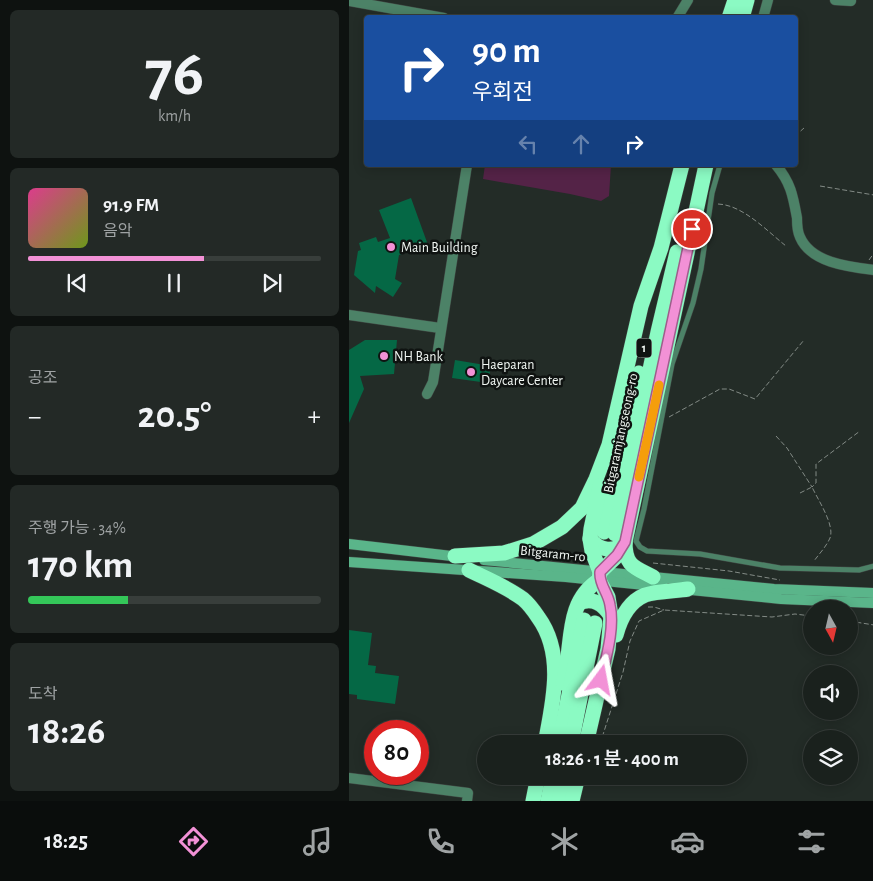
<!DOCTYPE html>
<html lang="ko">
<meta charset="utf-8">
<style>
:root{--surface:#1a211d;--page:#232926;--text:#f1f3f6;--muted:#9fa3a4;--line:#383e3b;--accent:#f291d6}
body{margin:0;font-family:"Alegreya Sans","Noto Sans KR",sans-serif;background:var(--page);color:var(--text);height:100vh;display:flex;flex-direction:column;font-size:19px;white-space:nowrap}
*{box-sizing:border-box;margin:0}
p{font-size:16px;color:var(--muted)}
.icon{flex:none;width:28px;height:28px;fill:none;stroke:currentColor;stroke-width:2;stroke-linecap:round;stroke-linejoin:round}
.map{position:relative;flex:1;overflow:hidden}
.side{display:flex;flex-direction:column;gap:10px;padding:10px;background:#0e1210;width:349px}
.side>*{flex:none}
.hud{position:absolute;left:15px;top:15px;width:434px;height:152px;border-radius:5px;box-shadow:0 2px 12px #0003,0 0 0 1px var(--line);background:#1a4fa0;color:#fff;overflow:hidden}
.needle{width:32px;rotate:172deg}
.controls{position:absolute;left:454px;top:600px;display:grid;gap:10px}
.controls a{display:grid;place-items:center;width:55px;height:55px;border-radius:50%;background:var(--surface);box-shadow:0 2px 12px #0003,0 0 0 1px var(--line);font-size:25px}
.speed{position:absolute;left:15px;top:720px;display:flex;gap:10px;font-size:25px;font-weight:700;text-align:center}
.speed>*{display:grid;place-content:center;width:65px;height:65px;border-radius:50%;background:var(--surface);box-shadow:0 2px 12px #0003,0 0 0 1px var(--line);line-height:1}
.speed .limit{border:8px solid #d22;background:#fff;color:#111}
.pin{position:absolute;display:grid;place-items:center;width:42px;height:42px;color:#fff;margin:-21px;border:2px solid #fff;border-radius:50%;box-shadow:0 1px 5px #0007}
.me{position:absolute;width:55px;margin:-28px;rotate:13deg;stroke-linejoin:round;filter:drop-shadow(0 0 4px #0008)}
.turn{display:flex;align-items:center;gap:18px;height:105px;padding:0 25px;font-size:22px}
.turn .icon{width:65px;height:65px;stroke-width:2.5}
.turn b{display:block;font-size:35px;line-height:42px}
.lanes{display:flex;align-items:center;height:48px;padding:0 25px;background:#0003;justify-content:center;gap:25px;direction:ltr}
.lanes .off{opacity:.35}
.big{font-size:38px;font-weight:600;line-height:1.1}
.side .card{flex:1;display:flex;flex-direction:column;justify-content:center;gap:8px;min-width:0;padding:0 18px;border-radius:8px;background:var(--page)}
.side .dial{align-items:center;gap:0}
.dial b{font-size:65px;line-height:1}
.song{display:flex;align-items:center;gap:15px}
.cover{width:60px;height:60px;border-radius:8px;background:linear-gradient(135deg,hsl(330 70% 55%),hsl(80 70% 35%))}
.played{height:5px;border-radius:2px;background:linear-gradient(90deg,var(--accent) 60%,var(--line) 60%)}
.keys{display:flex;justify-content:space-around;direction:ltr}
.heat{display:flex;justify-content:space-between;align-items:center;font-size:28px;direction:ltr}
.charge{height:8px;border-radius:4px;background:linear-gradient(90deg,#34c759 34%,var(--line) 0)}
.trip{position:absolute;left:128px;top:735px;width:270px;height:50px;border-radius:25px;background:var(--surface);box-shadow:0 2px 12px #0003,0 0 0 1px var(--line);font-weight:600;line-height:50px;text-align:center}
.tabs{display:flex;height:80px;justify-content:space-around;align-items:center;background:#0a0d0c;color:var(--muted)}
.tabs .icon{width:35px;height:35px}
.tabs .on{color:var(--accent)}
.tabs b{font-size:22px;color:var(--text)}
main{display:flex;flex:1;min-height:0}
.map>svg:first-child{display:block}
</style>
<main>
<section class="side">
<div class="card dial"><b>76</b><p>km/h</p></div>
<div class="card">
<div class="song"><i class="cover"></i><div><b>91.9 FM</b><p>음악</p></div></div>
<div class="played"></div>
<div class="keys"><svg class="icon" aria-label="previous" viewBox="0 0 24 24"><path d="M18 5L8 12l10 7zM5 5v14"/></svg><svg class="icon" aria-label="pause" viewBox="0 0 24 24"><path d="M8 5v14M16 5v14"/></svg><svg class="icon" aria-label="next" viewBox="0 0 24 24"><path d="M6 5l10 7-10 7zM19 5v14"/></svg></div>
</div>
<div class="card"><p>공조</p>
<div class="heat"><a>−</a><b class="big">20.5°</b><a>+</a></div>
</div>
<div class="card"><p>주행 가능 · 34%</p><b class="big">170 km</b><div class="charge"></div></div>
<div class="card"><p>도착</p><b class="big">18:26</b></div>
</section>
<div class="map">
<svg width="525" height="801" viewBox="0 0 525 801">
<rect width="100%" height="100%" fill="#232c27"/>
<path fill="#542347" d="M136,165H262L260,196L252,201L221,194L134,179Z"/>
<g fill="#056845">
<path d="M62,198L79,245L50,255L46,279L53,283L44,297L27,286L26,293L5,275L9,251L12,250L10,243L27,237L29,242L41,238L30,210Z"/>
<path d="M16,340H48L45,374L11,376L15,389L0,423V350Z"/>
<path d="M106,360L142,366L139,383L103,378Z"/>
<path d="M0,630L23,633L19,665L27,666L26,673L50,676L46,704L8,699V695L0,694Z"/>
</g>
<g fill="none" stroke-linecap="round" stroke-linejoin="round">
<g stroke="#404844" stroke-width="6">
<path id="lane" d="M371,165L363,193L352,269L344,303L323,364L295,509L287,541L291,547L298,551L351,554L431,568L510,570L525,566"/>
</g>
<g stroke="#404844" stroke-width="11">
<g id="street">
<path d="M486,0L502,1"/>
<path d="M0,1L95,18"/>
<path d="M328,18L339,0"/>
<path d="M414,18L419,0"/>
<path d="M427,165C442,183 444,196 448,218C448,223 448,231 451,237C462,263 500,267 525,270"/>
<path d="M0,315L91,328"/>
<path d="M78,394L84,382L118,165"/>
<path d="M0,778L119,793L118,801"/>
</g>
</g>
<g stroke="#404844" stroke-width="11">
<g id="secondary">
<path d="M0,544L111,557"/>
<path d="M135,560L425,589L525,593"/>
<path d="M0,562L217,577L315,587"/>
<path d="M332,589L432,599L525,603"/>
</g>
</g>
<g stroke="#404844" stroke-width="16">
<g id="highway">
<path d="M380,18L386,0"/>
<path d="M393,18L398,0"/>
<path d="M255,532L290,373"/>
<path d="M266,534L309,332L328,252"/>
<path d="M241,539C251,551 265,553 276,542"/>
<path d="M106,556L155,553L184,544L213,527L233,508L247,479L260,445L292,306L312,248L333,165"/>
<path d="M120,570C138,579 158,587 174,599C180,604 185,611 189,617C216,654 204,702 196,744"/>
<path d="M251,572L269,555L276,543"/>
<path d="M304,577C285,567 276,566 276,542L357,165"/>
<path d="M230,603C244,597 254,604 262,616"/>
<path d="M267,635C271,620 279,602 296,595C307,591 327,591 339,589"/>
<path d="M214,683C225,648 214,603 250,580"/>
<path d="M210,744L235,620"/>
<path d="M222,744L246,623"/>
<path d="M237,744L259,649L262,616L259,597L250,580L251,572L243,551L241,539L242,529L251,486"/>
<path d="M184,801L189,776"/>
<path d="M199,801L204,776"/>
<path d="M210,801L215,776"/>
<path d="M223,801L229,776"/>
</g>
</g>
<g stroke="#838b86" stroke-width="1" stroke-dasharray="5 2.5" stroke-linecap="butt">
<path d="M446,136L455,128"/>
<path d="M471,186L525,195"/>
<path d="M369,204C394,205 418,231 437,246"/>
<path d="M520,260L525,253"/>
<path d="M320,417L371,389H380L406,399L455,340"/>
<path d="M427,436L438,448L463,487L467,483V464L511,431"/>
<path d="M451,493L463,487C469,500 486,525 481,538C477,547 470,554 465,561"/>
<path d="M304,563L380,571L431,580"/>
<path d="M299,607H305L315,610"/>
<path d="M500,621L525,625"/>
<path d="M251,744L274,672L281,641L290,621L315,610L423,617L446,614L462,616"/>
</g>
<use href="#lane" stroke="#4c8267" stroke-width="5"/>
<use href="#street" stroke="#4c8267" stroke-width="10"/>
<use href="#secondary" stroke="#5ab58a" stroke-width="10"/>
<use href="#highway" stroke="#8bfac3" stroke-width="15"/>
</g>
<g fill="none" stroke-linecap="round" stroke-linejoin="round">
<g stroke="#9d5e8b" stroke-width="12">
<path id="route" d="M252,680C257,658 266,628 261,605C259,592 250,585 251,572L268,555L276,542L343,229"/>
</g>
<use href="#route" stroke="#f291d6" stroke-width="9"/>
<path stroke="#f59e0b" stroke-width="9" d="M290,477L310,385"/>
</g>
<g fill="#f291d6" stroke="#0f1311" stroke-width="2">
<circle cx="42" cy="247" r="5"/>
<circle cx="35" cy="356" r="5"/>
<circle cx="122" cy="372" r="5"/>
</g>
<g text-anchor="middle" stroke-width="5" stroke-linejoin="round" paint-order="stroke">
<rect fill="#0f1311" stroke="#adb3af" stroke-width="1" x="287.5" y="338.5" width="15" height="19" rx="4"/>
<g font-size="12" font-weight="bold" fill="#f1f7f3">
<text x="295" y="352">1</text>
</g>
<g font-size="14" fill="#f1f7f3" stroke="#0f1311" text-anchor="start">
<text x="52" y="252">Main Building</text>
<text x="45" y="361">NH Bank</text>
<text x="132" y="369">Haeparan<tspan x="132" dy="16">Daycare Center</tspan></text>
</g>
<g font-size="14" fill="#f1f7f3" stroke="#0f1311">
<text transform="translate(271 433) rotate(-78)" y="5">Bitgaramjangseong-ro</text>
<text transform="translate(204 553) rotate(6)" y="5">Bitgaram-ro</text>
</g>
</g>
</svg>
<div class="controls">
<a><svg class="needle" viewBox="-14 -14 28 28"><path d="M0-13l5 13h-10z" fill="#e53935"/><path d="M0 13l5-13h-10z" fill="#9fa3a4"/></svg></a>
<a><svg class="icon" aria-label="sound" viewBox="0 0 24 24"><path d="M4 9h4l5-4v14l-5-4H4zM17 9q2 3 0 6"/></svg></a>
<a><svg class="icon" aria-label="layers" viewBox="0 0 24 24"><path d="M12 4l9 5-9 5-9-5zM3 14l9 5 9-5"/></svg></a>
</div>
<div class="speed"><div class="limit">80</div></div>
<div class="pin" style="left:343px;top:229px;background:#d93025"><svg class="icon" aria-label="arrive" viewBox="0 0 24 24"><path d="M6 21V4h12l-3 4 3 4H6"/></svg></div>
<svg class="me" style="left:252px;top:680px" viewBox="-20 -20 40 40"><path d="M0-17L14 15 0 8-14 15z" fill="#f291d6" stroke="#fff" stroke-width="4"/></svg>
<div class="trip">18:26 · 1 분 · 400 m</div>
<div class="hud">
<div class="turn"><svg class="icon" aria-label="right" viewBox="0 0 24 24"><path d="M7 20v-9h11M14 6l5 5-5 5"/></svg><div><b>90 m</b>우회전</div></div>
<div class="lanes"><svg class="icon off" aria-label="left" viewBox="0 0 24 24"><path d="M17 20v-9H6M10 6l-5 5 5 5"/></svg><svg class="icon off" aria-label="ahead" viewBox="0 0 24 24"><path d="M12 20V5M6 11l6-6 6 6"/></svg><svg class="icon" aria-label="right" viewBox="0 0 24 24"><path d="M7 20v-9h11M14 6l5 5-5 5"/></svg></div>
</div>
</div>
</main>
<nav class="tabs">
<b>18:25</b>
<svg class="icon on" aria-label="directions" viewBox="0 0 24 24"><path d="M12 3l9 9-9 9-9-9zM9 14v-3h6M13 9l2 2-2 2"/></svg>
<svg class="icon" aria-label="music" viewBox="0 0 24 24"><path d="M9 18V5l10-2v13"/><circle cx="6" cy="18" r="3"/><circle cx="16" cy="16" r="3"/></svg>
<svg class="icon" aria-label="phone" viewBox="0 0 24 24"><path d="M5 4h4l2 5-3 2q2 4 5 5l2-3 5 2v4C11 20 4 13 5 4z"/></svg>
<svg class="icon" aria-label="climate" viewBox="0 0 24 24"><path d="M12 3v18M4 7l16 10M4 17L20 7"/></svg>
<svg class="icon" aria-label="car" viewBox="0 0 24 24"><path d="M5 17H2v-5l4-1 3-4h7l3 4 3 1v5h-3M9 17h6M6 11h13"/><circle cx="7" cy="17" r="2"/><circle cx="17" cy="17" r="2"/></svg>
<svg class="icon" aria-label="filters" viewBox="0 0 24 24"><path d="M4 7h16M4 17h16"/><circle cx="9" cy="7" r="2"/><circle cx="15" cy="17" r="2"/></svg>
</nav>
